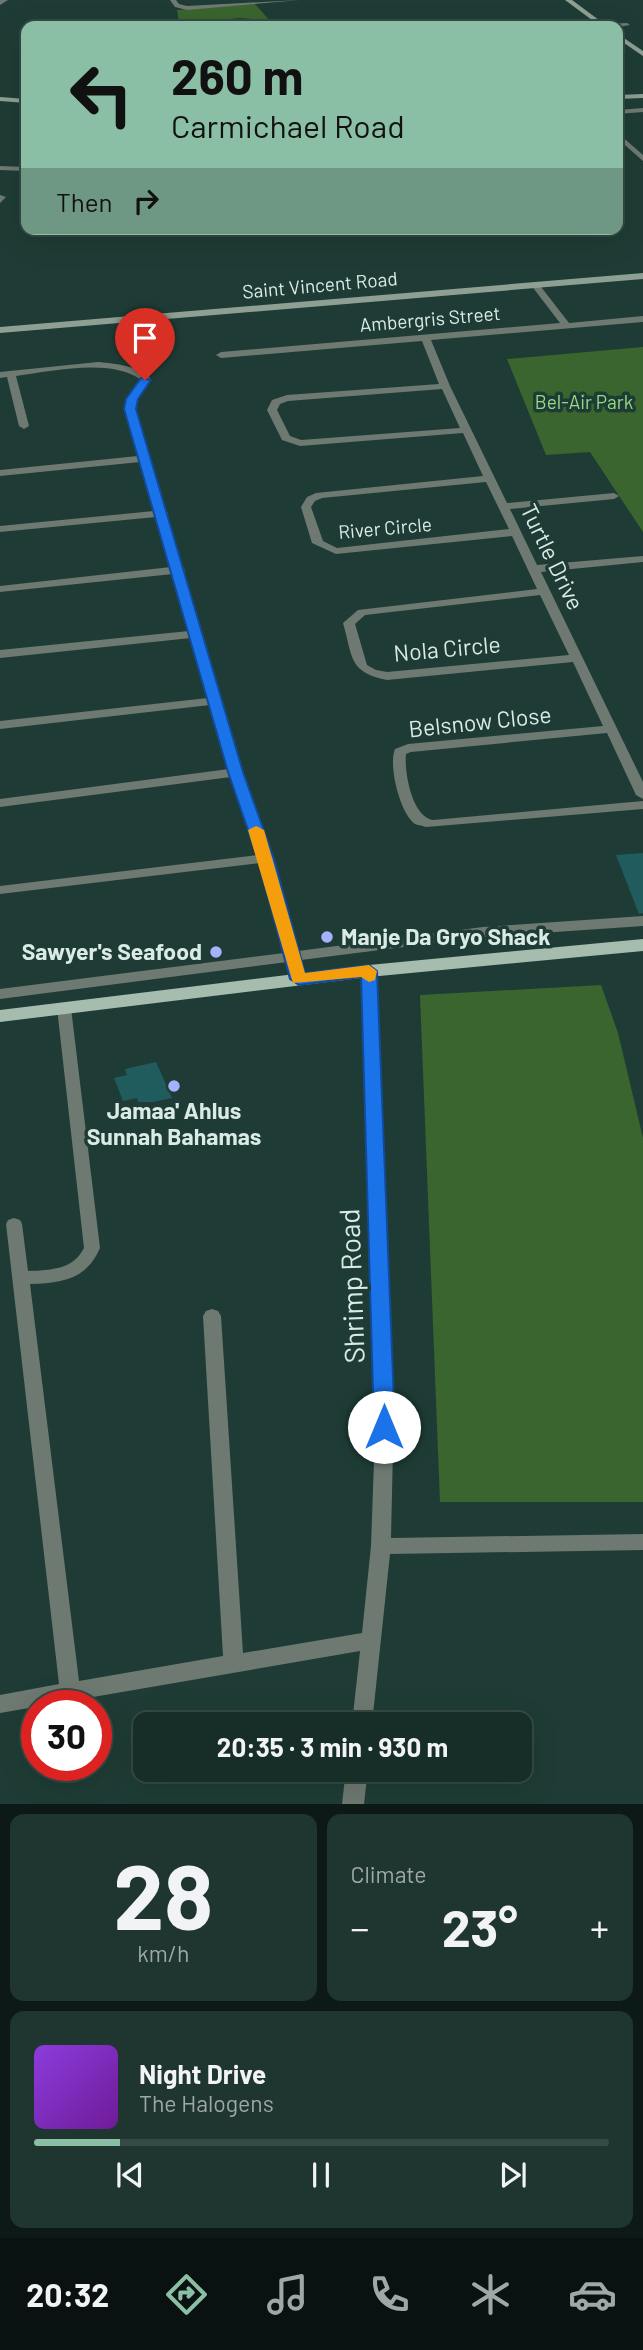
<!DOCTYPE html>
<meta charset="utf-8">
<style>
:root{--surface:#162d28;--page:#1f3530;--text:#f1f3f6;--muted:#9ea8a8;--line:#354945;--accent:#8abfa5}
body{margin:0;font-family:Barlow,sans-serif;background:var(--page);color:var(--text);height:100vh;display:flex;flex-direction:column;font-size:26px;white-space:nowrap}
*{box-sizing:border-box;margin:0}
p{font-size:23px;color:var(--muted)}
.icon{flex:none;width:38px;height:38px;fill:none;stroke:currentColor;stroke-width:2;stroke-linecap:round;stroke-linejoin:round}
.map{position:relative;height:1804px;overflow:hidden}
.details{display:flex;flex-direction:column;gap:10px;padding:10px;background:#0c1916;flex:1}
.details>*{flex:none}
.banner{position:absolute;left:21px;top:21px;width:602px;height:214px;border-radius:14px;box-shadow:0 7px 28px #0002,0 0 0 2px var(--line);background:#8abfa5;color:#111;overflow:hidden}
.speed{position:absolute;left:21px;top:1690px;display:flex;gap:14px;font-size:35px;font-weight:700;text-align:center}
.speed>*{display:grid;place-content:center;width:91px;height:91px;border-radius:50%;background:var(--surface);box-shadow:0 7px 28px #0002,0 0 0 2px var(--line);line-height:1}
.speed .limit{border:10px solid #d22;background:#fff;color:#111}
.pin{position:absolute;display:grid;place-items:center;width:60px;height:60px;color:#fff;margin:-72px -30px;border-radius:50% 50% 50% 0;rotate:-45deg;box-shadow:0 0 7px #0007}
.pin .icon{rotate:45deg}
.me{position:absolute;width:77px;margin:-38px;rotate:0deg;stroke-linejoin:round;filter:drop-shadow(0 0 5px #0008)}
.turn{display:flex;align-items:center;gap:24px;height:147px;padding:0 35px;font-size:32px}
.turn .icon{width:91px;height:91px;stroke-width:2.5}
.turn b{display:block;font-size:49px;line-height:60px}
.then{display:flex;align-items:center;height:66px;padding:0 35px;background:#0003;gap:14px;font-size:26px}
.big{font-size:52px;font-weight:700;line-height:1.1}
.details .tile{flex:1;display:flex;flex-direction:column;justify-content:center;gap:10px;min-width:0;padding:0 24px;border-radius:14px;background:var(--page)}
.details .dial{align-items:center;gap:0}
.dial b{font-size:91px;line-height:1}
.song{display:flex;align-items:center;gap:21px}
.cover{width:84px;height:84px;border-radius:10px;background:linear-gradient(135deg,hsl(270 70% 55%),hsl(280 70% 35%))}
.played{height:7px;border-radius:4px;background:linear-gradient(90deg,var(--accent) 15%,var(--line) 15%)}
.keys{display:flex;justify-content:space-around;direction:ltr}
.heat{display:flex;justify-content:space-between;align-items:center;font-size:38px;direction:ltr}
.details .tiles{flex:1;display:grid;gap:10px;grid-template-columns:1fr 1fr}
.tile:last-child{grid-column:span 2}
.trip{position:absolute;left:133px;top:1712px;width:399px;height:70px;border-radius:14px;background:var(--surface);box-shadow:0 7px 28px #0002,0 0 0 2px var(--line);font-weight:700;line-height:70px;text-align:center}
.dock{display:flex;height:112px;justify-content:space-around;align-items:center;background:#091210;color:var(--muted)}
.dock .icon{width:49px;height:49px}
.dock .selected{color:var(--accent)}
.dock b{font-size:32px;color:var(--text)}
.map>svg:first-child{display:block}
</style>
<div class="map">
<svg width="643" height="1804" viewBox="0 0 643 1804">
<rect width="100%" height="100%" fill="#1e3c35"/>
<g fill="#3a652e">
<path d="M255,4L271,22C260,20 249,18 238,18C219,20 197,33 179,23L177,10Z"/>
<path d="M643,347V532L590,452L546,455L507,359Z"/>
<path d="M601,985L618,1033L643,1138V1502H440L420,995Z"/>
</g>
<g fill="#205c5d">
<path d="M643,853V913L639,914L616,855Z"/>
<path d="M156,1062L172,1098L153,1102H138L137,1098L123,1101L114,1078L127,1075L125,1069Z"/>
</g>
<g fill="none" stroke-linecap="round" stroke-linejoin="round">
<g fill="#6e7972" fill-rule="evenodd">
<path d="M0,0H8L0,5Z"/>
<path d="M170,0H176L179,4L187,6L300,0L187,10L175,7Z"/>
<path d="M604,24L627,23L630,25L618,27L601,26Z"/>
<path d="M643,108V112L618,114V110Z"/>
<path d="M618,133L643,155V161L618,139Z"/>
<path d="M23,142H26V148L20,146Z"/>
<path d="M0,166L26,167V171L0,170Z"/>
<path d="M0,195L6,197L0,203Z"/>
<path d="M535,282L538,283L569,323L643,316V322L431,340L450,386L507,503L614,493L619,496L614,499L510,509L537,565L643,556V562L541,572L643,782V799L636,795L607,733L411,752L406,754C404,772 412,817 433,820L643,801V809L426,827C424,826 418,825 415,824C400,814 388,765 395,749L408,744L603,726L573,662L387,680C348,672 353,657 343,623L358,610L537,589L512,536L336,554L312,543L301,507L307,497L316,493L483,476L463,433L300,446L282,440L267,410L272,400L287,395L439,384L422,341L221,358L216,355L221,352L560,323L531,285ZM442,389L460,428L301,440L290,436L277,410L280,404L288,401ZM486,482L509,529L337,548L323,541L311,507L315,501L322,498ZM540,595L569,655L387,672L376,670L367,665L355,624L365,615Z"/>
<path d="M98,362C117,364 135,365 150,378L137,400L135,409L165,510L168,513L166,515L182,567L185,570L183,572L242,772L273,858L298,951L483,927L643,916V926L483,937L301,960L306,980L299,985L292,980L287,962L0,999V989L284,953L260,863L0,894V886L258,855L231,777L0,807V799L229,769L210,705L0,729V721L208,698L191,638L0,658V650L189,631L173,574L0,592V586L171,567L156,517L0,532V526L154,511L140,462L0,476V470L138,456L125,409L127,400L140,379C109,358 52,371 16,376L29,426L24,429L19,426L7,377L0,378V372Z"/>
<path d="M369,966L376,971L394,1404L391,1538L643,1534V1550L390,1554L372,1724H352L360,1651L0,1713V1695L59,1684L6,1224L8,1220L14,1218L20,1220L22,1224L28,1271C50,1270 73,1270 84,1248L57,1008L64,1003L71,1008L100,1248C86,1280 62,1283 30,1284L79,1681L223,1656L203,1316L206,1311L212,1309L218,1311L221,1316L243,1653L362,1633L371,1546L376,1404L362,971Z"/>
<path d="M346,1769H368L364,1804H342Z"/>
</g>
<g fill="#8e9f94" fill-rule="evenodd">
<path d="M565,0H572L607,26H600Z"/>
<path d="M618,34L643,51V56L618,39Z"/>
<path d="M643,94V98L618,99V95Z"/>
<path d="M0,97L26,99V103L0,101Z"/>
<path d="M643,273V279L0,333V327Z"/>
</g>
<path fill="#a6bcae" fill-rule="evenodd" d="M643,939V951L369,977L0,1022V1010L369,965Z"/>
</g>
<path fill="#1a73e8" stroke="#114b97" stroke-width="2" d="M141,378L151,380L138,399L136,409L243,772L274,859L305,973L369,965L377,971L395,1427L391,1434L384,1436L377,1434L374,1427L361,977L299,985L290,979L258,859L228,772L124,409L126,399Z"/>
<path fill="#f59e0b" d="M256,826L264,830L305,973L369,965L377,971L375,980L369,982L361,977L293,983L248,830Z"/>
<g fill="#a3b2fd" stroke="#1e3c35" stroke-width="2.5">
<circle cx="327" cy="937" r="7"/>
<circle cx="216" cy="952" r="7"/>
<circle cx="174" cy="1086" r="7"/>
</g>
<g text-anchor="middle" stroke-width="7" stroke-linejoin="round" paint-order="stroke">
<g font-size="19" fill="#daebe6" stroke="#1e3c35">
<text transform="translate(320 285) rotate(-5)" y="7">Saint Vincent Road</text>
<text transform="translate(430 319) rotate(-5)" y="7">Ambergris Street</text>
<text transform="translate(385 528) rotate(-5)" y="7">River Circle</text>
</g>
<g font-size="19" fill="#97d884" stroke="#1e3c35">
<text x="584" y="409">Bel-Air Park</text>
</g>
<g font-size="23" fill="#daebe6" stroke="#1e3c35">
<text transform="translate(552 557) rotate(64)" y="8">Turtle Drive</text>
<text transform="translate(447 649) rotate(-5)" y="8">Nola Circle</text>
<text transform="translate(480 722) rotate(-6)" y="8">Belsnow Close</text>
</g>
<g font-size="23" font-weight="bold" fill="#daebe6" stroke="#1e3c35" text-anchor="start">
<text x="341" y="945">Manje Da Gryo Shack</text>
<text x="202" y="960" text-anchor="end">Sawyer's Seafood</text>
<text x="174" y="1119" text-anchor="middle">Jamaa' Ahlus<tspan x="174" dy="26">Sunnah Bahamas</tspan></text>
</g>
<g font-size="28" fill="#daebe6" stroke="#1e3c35">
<text transform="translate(352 1286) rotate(-92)" y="10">Shrimp Road</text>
</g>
</g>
</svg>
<div class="speed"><div class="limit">30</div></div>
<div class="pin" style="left:145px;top:380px;background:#d93025"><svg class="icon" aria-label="arrive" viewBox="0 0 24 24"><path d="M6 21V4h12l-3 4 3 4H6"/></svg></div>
<svg class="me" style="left:384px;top:1427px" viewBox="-20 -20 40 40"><circle r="19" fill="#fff"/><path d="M0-13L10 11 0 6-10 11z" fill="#1a73e8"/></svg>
<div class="trip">20:35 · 3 min · 930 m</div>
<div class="banner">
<div class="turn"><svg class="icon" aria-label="left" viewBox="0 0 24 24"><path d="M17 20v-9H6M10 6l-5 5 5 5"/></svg><div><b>260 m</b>Carmichael Road</div></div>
<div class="then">Then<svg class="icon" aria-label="right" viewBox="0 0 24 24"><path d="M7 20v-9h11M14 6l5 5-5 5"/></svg></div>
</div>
</div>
<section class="details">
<div class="tiles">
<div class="tile dial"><b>28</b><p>km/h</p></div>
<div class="tile"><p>Climate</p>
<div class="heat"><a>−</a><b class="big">23°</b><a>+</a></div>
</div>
<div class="tile">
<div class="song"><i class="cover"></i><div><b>Night Drive</b><p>The Halogens</p></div></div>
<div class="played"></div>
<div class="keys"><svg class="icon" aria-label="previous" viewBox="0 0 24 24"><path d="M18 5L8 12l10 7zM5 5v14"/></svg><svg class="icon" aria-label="pause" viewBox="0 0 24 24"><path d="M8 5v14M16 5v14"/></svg><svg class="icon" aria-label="next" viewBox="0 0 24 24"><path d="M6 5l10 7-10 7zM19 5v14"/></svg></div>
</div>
</div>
</section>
<nav class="dock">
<b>20:32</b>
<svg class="icon selected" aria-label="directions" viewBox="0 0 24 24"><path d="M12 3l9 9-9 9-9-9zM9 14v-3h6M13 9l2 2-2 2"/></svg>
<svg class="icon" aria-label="music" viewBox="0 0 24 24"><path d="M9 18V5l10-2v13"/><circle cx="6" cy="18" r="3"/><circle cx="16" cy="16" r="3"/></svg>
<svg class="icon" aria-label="phone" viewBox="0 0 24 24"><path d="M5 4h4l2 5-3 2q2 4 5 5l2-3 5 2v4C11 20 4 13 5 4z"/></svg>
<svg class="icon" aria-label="climate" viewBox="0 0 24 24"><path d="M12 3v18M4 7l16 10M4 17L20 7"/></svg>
<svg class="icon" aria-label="car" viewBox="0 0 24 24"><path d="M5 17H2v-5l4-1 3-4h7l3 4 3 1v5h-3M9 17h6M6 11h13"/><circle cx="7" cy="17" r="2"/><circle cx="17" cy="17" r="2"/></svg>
</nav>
